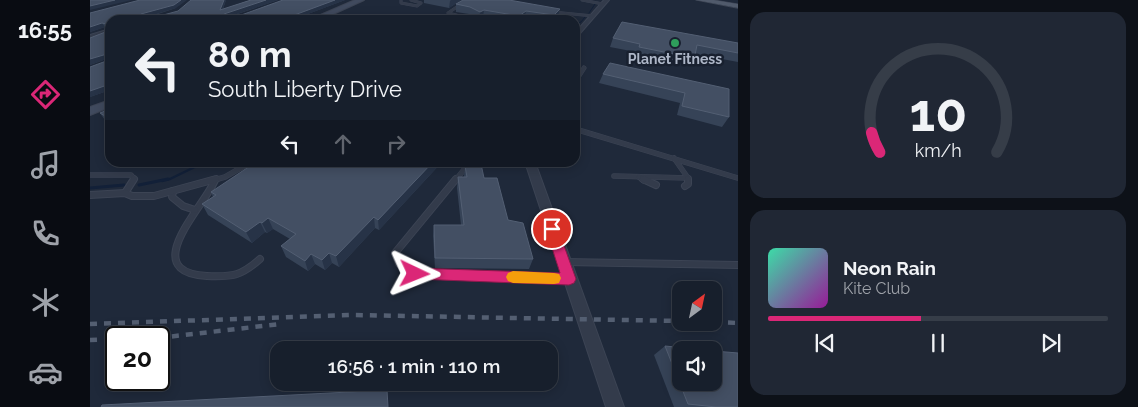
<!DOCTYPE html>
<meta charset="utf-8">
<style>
:root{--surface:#171f2c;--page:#202734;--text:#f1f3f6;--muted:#9ea2a9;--line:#363d48;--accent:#db2777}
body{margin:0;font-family:Raleway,sans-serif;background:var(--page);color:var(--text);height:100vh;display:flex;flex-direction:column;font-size:19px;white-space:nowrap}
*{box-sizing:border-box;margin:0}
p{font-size:16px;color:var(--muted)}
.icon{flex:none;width:28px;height:28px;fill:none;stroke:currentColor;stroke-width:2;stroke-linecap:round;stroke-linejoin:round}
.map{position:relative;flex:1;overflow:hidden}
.side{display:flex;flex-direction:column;gap:12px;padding:12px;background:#0d1118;width:400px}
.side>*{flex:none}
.top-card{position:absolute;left:15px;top:15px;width:475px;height:152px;border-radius:15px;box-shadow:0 2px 12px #0003,0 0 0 1px var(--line);background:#171f2c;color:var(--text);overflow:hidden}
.needle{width:32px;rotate:33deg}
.fabs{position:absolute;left:582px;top:281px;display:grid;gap:10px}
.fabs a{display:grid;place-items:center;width:50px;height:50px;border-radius:10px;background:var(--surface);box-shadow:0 2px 12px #0003,0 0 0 1px var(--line);font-size:25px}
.speed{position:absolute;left:15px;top:326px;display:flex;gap:10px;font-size:25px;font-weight:700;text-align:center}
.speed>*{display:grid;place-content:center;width:65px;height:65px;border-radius:50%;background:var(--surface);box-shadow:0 2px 12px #0003,0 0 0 1px var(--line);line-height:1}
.speed .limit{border:2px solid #111;border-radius:8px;background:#fff;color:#111}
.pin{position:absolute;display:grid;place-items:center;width:42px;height:42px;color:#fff;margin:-21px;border:2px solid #fff;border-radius:50%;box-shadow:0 1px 5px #0007}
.me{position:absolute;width:55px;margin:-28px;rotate:92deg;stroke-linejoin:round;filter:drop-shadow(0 0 4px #0008)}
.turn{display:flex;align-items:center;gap:18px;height:105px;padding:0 20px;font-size:22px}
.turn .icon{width:65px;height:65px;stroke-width:2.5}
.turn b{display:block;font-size:35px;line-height:42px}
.lanes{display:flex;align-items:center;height:48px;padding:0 20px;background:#0003;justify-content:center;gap:25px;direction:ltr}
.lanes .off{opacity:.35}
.side .card{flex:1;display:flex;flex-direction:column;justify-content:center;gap:8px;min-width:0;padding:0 18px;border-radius:15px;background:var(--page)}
.side .dial{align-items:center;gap:0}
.dial svg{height:130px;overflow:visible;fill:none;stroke:var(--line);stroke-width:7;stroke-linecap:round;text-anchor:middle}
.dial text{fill:var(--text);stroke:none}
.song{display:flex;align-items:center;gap:15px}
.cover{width:60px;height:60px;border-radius:8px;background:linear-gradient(135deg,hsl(160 70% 55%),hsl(300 70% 35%))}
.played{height:5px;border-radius:2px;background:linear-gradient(90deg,var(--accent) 45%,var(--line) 45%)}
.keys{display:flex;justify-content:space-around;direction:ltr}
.trip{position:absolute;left:180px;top:341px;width:288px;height:50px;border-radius:15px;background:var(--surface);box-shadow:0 2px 12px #0003,0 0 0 1px var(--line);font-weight:600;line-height:50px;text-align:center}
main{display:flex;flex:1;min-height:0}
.tab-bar{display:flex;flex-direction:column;width:90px;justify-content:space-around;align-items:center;background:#090c12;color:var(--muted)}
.tab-bar .icon{width:35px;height:35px}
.tab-bar .current{color:var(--accent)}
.tab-bar b{font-size:22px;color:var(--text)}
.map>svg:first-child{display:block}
</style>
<main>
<nav class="tab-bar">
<b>16:55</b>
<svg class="icon current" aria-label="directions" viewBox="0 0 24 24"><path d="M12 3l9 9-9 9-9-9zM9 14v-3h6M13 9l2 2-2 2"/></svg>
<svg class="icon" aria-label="music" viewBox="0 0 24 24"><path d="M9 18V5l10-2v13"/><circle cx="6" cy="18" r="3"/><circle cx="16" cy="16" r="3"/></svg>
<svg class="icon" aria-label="phone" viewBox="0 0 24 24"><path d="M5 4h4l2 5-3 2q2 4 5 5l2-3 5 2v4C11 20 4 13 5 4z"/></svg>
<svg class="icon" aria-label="climate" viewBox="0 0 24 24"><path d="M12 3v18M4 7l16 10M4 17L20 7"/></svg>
<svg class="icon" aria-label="car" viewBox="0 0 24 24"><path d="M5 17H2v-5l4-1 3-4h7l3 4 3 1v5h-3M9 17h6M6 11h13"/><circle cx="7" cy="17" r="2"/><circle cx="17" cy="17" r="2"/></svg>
</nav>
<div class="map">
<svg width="648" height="407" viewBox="0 0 648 407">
<rect width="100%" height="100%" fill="#1f293a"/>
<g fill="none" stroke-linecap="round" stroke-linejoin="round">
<g stroke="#122038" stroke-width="1">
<path d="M499,13L505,4"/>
<path d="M485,24L491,22L495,17"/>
</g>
<path stroke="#122038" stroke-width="2.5" d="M72,181L80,179L115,162"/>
<g stroke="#122038" stroke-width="3">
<path d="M49,185L78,179"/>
<path d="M0,188L34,185"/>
</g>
<g stroke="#3c4454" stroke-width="3">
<g id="service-far4">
<path d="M311,0V3L327,6L331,3L321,0"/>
<path d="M377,0L358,13L386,20"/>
<path d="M492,0L513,4"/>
<path d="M463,12L503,16"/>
</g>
</g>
<g stroke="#3c4454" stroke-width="5">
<path id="service-far3" d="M485,82L494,68"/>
</g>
<g stroke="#3c4454" stroke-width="5.5">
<g id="service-far2">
<path d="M485,129L648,178"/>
<path d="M0,175H41L44,179L43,181"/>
<path d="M524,176L598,178L584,158"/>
<path d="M549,177L554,181"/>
<path d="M598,178V181"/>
<path d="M121,181L135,177L161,162"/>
<path d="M365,181L380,162"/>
</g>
</g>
<g stroke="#3c4454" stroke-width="8">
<g id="service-far1">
<path d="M366,179L305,253L309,264L325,273L479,279"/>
<path d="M553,179L566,185"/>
<path d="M125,180C115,206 46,272 117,276C143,277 151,276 170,259"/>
<path d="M595,186L598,184V179"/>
<path d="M83,191L82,197L93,206L105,210"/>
<path d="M35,193L44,179"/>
<path d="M0,195L35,193L42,196H64L126,179"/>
<path d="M475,262L648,265"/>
</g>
</g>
<g stroke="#3c4454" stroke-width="9">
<path id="service" d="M458,278L479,279"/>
</g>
<g stroke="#3c4454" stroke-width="2">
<g id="minor">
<path d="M514,0H519L485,39V33Z"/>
<path d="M20,29V33L0,39V35Z"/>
<path d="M435,162H445L534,407H516Z"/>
</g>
</g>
<g stroke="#3c4454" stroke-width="2">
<g id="secondary">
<path d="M265,0H274L230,20H219Z"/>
<path d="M20,100V107L0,115V107Z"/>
</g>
</g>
<g stroke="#3c4454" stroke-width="1">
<path id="primary" d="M606,0H624L648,4V8Z"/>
</g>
<use href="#service-far4" stroke="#333b4b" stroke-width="2.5"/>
<use href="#service-far3" stroke="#333b4b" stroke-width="4"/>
<use href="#service-far2" stroke="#333b4b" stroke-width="4.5"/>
<use href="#service-far1" stroke="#333b4b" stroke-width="6"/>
<use href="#service" stroke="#333b4b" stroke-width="8"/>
<use href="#minor" fill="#333b4b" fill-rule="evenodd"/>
<use href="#secondary" fill="#404a5e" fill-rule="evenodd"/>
<use href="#primary" fill="#505a6b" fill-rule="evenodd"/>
<g stroke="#545f72" stroke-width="4.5" stroke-dasharray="7 7" stroke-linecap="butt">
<path d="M624,322L648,323"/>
<path d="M0,324L261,315L591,321"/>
<path d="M68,338L190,324"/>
<path d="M0,340L26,339"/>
</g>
</g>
<g fill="#364357">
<path d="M136,0L133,9L161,0H188L139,17L143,18L193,0H255L202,20H20V90L0,97L19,60V58L0,65V38L18,31L19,28L15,27L0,32V13L86,8L59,17H66Z"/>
<path d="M334,0H371L359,8L334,3Z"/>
<path d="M366,4L470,9L468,16L464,20H445L434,19L433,20H407L393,17L389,19L379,14L366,12Z"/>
<path d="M523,38L648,43V62L605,54L600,64L581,60L580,63L545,56L546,52L520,47Z"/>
<path d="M513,74L639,89V117L632,127L587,115L590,103L509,83Z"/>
<path d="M20,109V125L17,123L10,113Z"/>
<path d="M352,162L289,230L285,228L249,267L242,263L235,270L225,264L218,271L196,257L191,246L200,239L183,229L177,233L175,232L162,243L118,215L112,204L123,197L121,192Z"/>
<path d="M375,166L394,178L418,220L443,259L439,269L345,268L343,236L344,225H371L367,188L368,177H374Z"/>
<path d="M575,346L648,407H584L564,355Z"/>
</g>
<g fill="#273347">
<path d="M25,0H42L0,10V6Z"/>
<path d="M91,0H97L86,8L53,18L50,16L51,14Z"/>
<path d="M134,0H136L131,14L130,10Z"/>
<path d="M176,0H188L135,18L133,16L134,14Z"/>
<path d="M245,0H255L202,20H191Z"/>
<path d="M361,0H371L359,8L360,1Z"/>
<path d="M470,9L468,16L464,20H462L464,15Z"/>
<path d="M394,10L393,17L389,19L390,12Z"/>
<path d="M436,11L434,19L433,20H428L429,16Z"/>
<path d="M12,23L15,27L0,32V27Z"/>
<path d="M17,54L19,58L0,65V59Z"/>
<path d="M20,84V90L0,97V91Z"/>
<path d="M59,162H68L62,166Z"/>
<path d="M343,162H352L289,230L288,220Z"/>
<path d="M284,217L285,228L249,267L246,256Z"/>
<path d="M178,218L183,229L177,233L172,223Z"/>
<path d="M170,222L175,232L162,243L156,232Z"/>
<path d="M239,253L242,263L235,270L232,260Z"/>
<path d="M221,254L225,264L218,271L215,261Z"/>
</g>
<g fill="#434f63" stroke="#535f73">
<path d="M0,0H25L0,6Z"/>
<path d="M50,0H91L84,5L51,14L50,16L66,17L88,11L101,0H134L130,10L161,0H176L134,14L133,16L143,18L193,0H245L191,20H20V84L0,91V67L19,60V55L17,54L0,59V38L18,31L20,25L12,23L0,27V13Z"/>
<path d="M373,0H419L470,9L464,15L436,11L429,16L394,10L390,12L380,7L366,4Z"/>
<path d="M532,22L648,43V53L607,45L605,55L585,51L584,54L549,47L550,44L523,38Z"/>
<path d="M520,63L639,89V117L592,106L595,93L513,74Z"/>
<path d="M20,109V119L10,113Z"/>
<path d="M166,162H343L288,220L284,217L246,256L239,253L232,260L221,254L215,261L191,246L206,234L178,218L172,223L170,222L156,232L112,204L126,195L121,192Z"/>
<path d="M377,164H391L394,178H407L418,220L433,223L443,259L345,258L344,225H374L368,177H377L375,166Z"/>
<path d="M575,346L615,350H591V382H624V351L648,353V407H626L598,404Z"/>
<path d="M297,390L298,407H11L12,405Z"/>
</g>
<path fill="#db2777" stroke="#8e194d" d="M462,224L467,225L468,229L486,279L484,283L479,285L325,279L320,278L318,274L320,269L325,268L470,273L456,229L458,225Z"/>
<path fill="#f59e0b" d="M423,271L464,273L469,274L471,278L469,283L464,284L423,283L418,281L416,277L418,273Z"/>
<circle fill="#2e9e5b" stroke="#18202f" stroke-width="2" cx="585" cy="43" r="5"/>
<g text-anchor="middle" stroke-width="5" stroke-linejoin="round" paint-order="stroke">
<g font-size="14" font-weight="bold" fill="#adb6c7" stroke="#18202f">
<text x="585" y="64">Planet Fitness</text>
</g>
</g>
</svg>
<div class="fabs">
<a><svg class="needle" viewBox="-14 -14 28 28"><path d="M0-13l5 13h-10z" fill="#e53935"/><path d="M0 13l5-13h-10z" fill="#9ea2a9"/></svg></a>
<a><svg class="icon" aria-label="sound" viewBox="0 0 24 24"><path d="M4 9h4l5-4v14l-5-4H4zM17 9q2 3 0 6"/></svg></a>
</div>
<div class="speed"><div class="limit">20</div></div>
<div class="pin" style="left:462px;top:229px;background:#d93025"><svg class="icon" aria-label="arrive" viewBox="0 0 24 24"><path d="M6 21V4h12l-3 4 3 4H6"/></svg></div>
<svg class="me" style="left:325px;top:274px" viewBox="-20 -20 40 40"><path d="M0-17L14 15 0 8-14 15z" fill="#db2777" stroke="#fff" stroke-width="4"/></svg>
<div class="trip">16:56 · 1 min · 110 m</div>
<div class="top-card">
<div class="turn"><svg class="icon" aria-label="left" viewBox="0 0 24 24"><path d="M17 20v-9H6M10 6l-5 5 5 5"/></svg><div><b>80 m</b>South Liberty Drive</div></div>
<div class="lanes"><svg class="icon" aria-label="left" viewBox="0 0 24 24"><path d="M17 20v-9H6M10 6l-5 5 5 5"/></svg><svg class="icon off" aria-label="ahead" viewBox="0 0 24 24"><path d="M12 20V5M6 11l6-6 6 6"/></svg><svg class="icon off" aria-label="right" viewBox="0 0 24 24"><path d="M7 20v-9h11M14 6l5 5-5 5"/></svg></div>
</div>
</div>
<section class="side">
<div class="card dial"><svg viewBox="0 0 100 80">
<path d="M14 69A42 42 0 1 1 86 69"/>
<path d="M14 69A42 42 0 0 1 9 57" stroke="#db2777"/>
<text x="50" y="56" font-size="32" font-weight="700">10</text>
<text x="50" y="72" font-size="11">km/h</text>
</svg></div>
<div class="card">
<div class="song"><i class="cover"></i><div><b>Neon Rain</b><p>Kite Club</p></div></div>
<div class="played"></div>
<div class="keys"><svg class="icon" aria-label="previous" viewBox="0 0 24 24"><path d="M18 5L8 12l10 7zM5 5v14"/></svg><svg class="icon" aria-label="pause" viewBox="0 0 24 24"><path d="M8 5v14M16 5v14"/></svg><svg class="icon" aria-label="next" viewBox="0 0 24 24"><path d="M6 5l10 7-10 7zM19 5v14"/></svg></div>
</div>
</section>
</main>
